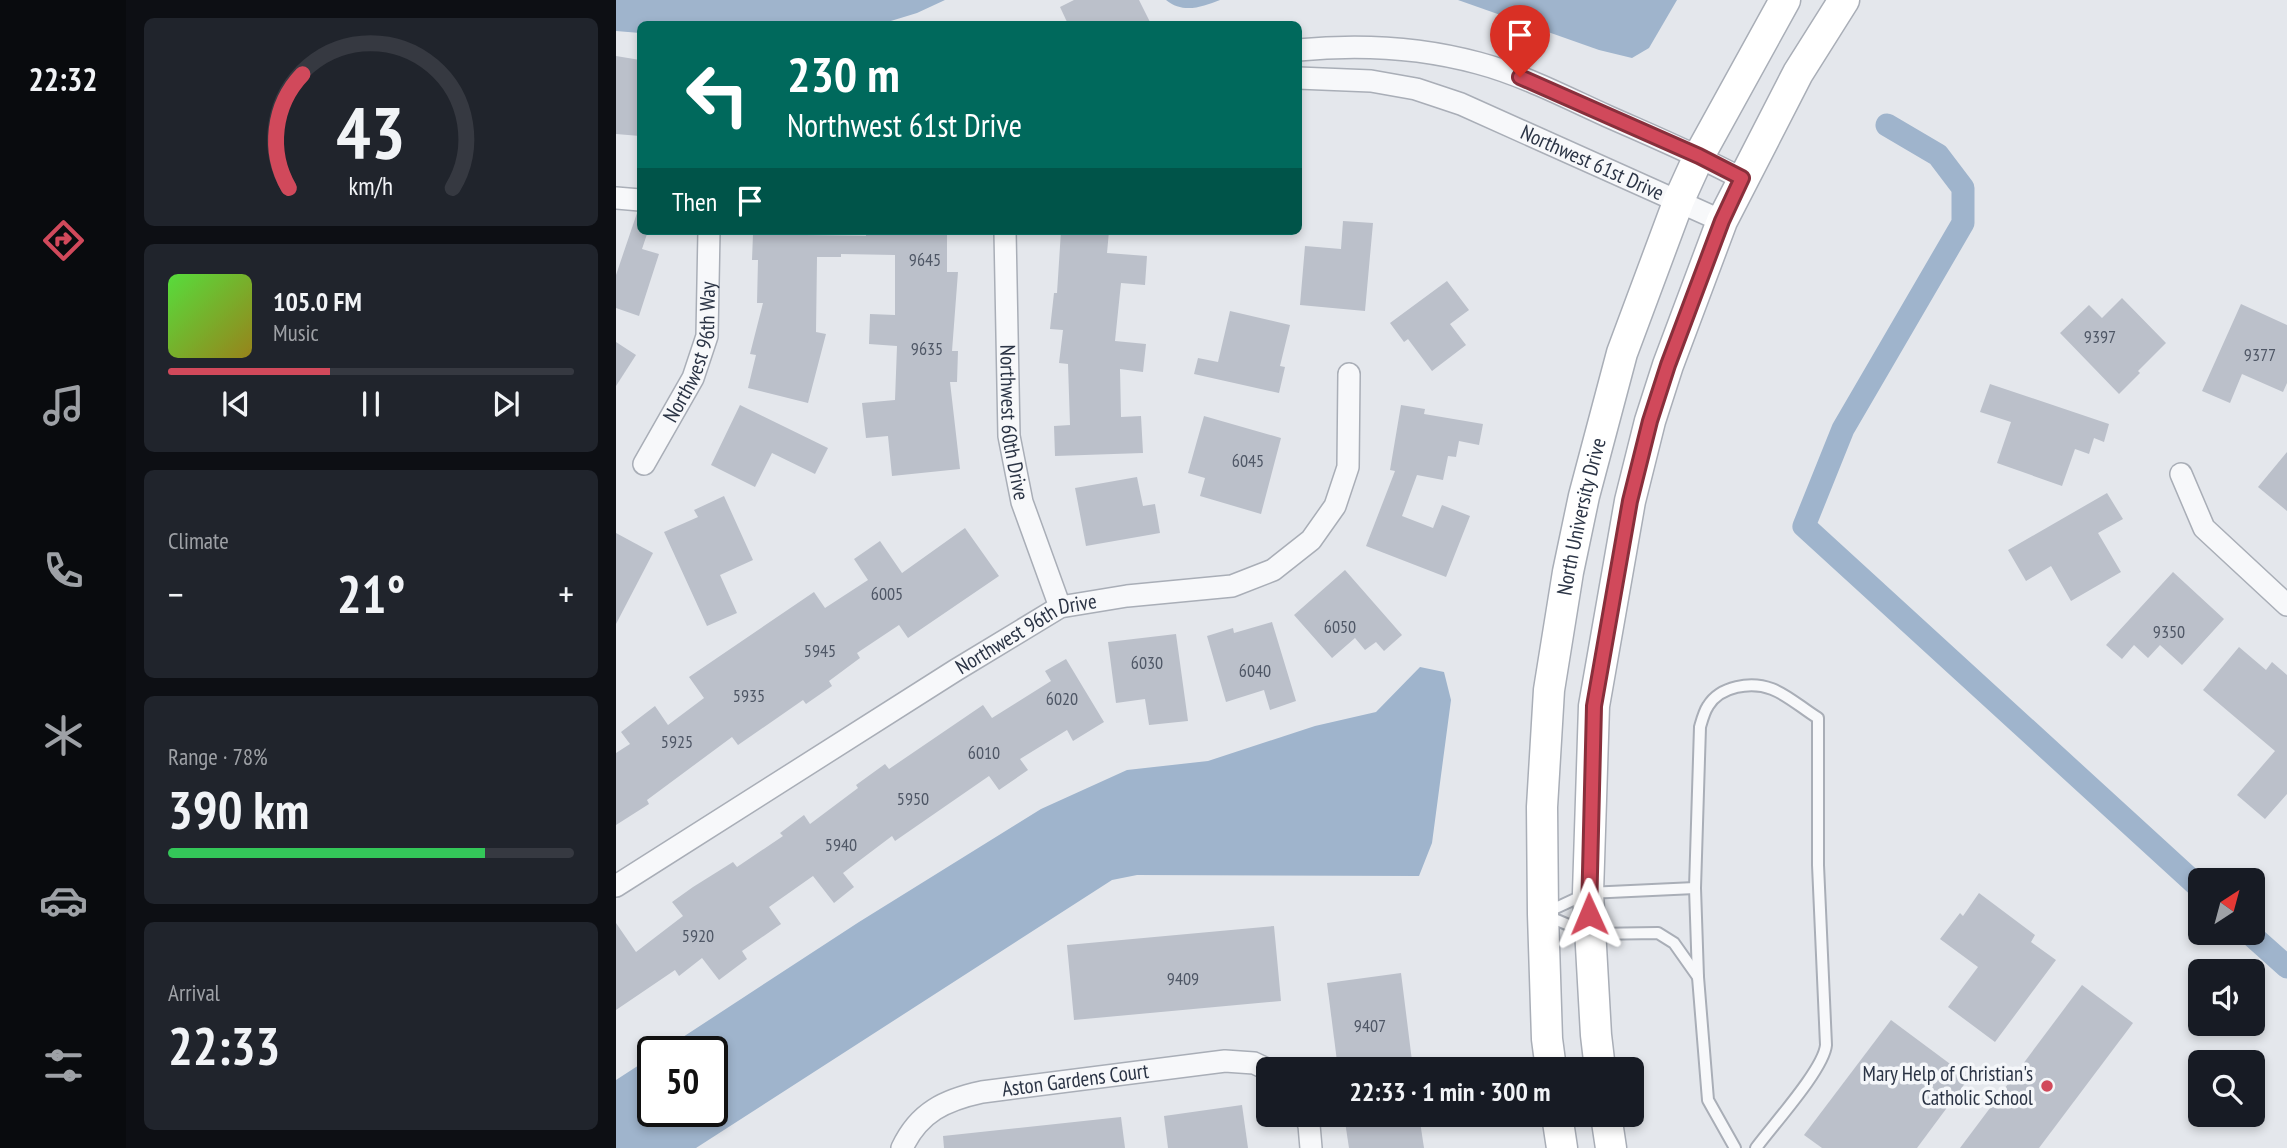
<!DOCTYPE html>
<meta charset="utf-8">
<style>
:root{--surface:#171b24;--page:#20242c;--text:#f1f3f6;--muted:#9ea1a6;--line:#363941;--accent:#d1495b}
body{margin:0;font-family:"PT Sans Narrow",sans-serif;background:var(--page);color:var(--text);height:100vh;display:flex;flex-direction:column;font-size:26px;white-space:nowrap}
*{box-sizing:border-box;margin:0}
p{font-size:23px;color:var(--muted)}
.icon{flex:none;width:38px;height:38px;fill:none;stroke:currentColor;stroke-width:2;stroke-linecap:round;stroke-linejoin:round}
.map{position:relative;flex:1;overflow:hidden}
.drawer{display:flex;flex-direction:column;gap:18px;padding:18px;background:#0d0f14;width:490px}
.drawer>*{flex:none}
.banner{position:absolute;left:21px;top:21px;width:665px;height:214px;border-radius:10px;box-shadow:0 4px 10px #0003;background:#00695c;color:#fff;overflow:hidden}
.needle{width:46px;rotate:36deg}
.tools{position:absolute;left:1572px;top:868px;display:grid;gap:14px}
.tools a{display:grid;place-items:center;width:77px;height:77px;border-radius:10px;background:var(--surface);box-shadow:0 4px 10px #0003;font-size:35px}
.speed{position:absolute;left:21px;top:1036px;display:flex;gap:14px;font-size:35px;font-weight:700;text-align:center}
.speed>*{display:grid;place-content:center;width:91px;height:91px;border-radius:50%;background:var(--surface);box-shadow:0 4px 10px #0003;line-height:1}
.speed .limit{border:4px solid #111;border-radius:10px;background:#fff;color:#111}
.pin{position:absolute;display:grid;place-items:center;width:60px;height:60px;color:#fff;margin:-72px -30px;border-radius:50% 50% 50% 0;rotate:-45deg;box-shadow:0 0 7px #0007}
.pin .icon{rotate:45deg}
.me{position:absolute;width:77px;margin:-38px;rotate:359deg;stroke-linejoin:round;filter:drop-shadow(0 0 5px #0008)}
.turn{display:flex;align-items:center;gap:24px;height:147px;padding:0 35px;font-size:32px}
.turn .icon{width:91px;height:91px;stroke-width:2.5}
.turn b{display:block;font-size:49px;line-height:60px}
.then{display:flex;align-items:center;height:66px;padding:0 35px;background:#0003;gap:14px;font-size:26px}
.big{font-size:52px;font-weight:700;line-height:1.1}
.drawer .widget{flex:1;display:flex;flex-direction:column;justify-content:center;gap:10px;min-width:0;padding:0 24px;border-radius:10px;background:var(--page)}
.drawer .dial{align-items:center;gap:0}
.dial svg{height:182px;overflow:visible;fill:none;stroke:var(--line);stroke-width:7;stroke-linecap:round;text-anchor:middle}
.dial text{fill:var(--text);stroke:none}
.song{display:flex;align-items:center;gap:21px}
.cover{width:84px;height:84px;border-radius:10px;background:linear-gradient(135deg,hsl(110 70% 55%),hsl(50 70% 35%))}
.played{height:7px;border-radius:4px;background:linear-gradient(90deg,var(--accent) 40%,var(--line) 40%)}
.keys{display:flex;justify-content:space-around;direction:ltr}
.heat{display:flex;justify-content:space-between;align-items:center;font-size:38px;direction:ltr}
.charge{height:10px;border-radius:5px;background:linear-gradient(90deg,#34c759 78%,var(--line) 0)}
.trip{position:absolute;left:640px;top:1057px;width:388px;height:70px;border-radius:10px;background:var(--surface);box-shadow:0 4px 10px #0003;font-weight:700;line-height:70px;text-align:center}
main{display:flex;flex:1;min-height:0}
.dock{display:flex;flex-direction:column;width:126px;justify-content:space-around;align-items:center;background:#090b0e;color:var(--muted)}
.dock .icon{width:49px;height:49px}
.dock .active{color:var(--accent)}
.dock b{font-size:32px;color:var(--text)}
.map>svg:first-child{display:block}
</style>
<main>
<nav class="dock">
<b>22:32</b>
<svg class="icon active" aria-label="directions" viewBox="0 0 24 24"><path d="M12 3l9 9-9 9-9-9zM9 14v-3h6M13 9l2 2-2 2"/></svg>
<svg class="icon" aria-label="music" viewBox="0 0 24 24"><path d="M9 18V5l10-2v13"/><circle cx="6" cy="18" r="3"/><circle cx="16" cy="16" r="3"/></svg>
<svg class="icon" aria-label="phone" viewBox="0 0 24 24"><path d="M5 4h4l2 5-3 2q2 4 5 5l2-3 5 2v4C11 20 4 13 5 4z"/></svg>
<svg class="icon" aria-label="climate" viewBox="0 0 24 24"><path d="M12 3v18M4 7l16 10M4 17L20 7"/></svg>
<svg class="icon" aria-label="car" viewBox="0 0 24 24"><path d="M5 17H2v-5l4-1 3-4h7l3 4 3 1v5h-3M9 17h6M6 11h13"/><circle cx="7" cy="17" r="2"/><circle cx="17" cy="17" r="2"/></svg>
<svg class="icon" aria-label="filters" viewBox="0 0 24 24"><path d="M4 7h16M4 17h16"/><circle cx="9" cy="7" r="2"/><circle cx="15" cy="17" r="2"/></svg>
</nav>
<section class="drawer">
<div class="widget dial"><svg viewBox="0 0 100 80">
<path d="M14 69A42 42 0 1 1 86 69"/>
<path d="M14 69A42 42 0 0 1 20 19" stroke="#d1495b"/>
<text x="50" y="56" font-size="32" font-weight="700">43</text>
<text x="50" y="72" font-size="11">km/h</text>
</svg></div>
<div class="widget">
<div class="song"><i class="cover"></i><div><b>105.0 FM</b><p>Music</p></div></div>
<div class="played"></div>
<div class="keys"><svg class="icon" aria-label="previous" viewBox="0 0 24 24"><path d="M18 5L8 12l10 7zM5 5v14"/></svg><svg class="icon" aria-label="pause" viewBox="0 0 24 24"><path d="M8 5v14M16 5v14"/></svg><svg class="icon" aria-label="next" viewBox="0 0 24 24"><path d="M6 5l10 7-10 7zM19 5v14"/></svg></div>
</div>
<div class="widget"><p>Climate</p>
<div class="heat"><a>−</a><b class="big">21°</b><a>+</a></div>
</div>
<div class="widget"><p>Range · 78%</p><b class="big">390 km</b><div class="charge"></div></div>
<div class="widget"><p>Arrival</p><b class="big">22:33</b></div>
</section>
<div class="map">
<svg width="1671" height="1148" viewBox="0 0 1671 1148">
<rect width="100%" height="100%" fill="#e4e7ec"/>
<g fill="#9fb4cc">
<path d="M0,0H329L301,13L265,24H24V33L0,31Z"/>
<path d="M550,0H604C586,7 567,14 550,0Z"/>
<path d="M842,0H1061L1033,48L1016,58L983,50Z"/>
<path d="M804,667L828,672L835,700L816,843L803,876L521,875L496,880L80,1148H0V1080L37,1056V1111H96V1052H44L243,922L425,809L511,770L592,761L699,726L760,712Z"/>
</g>
<g fill="none" stroke-linecap="round" stroke-linejoin="round">
<g stroke="#9fb4cc" stroke-width="23">
<path d="M1271,125L1322,155L1347,188V223L1227,429L1188,526L1584,888"/>
<path d="M1633,933L1671,967"/>
</g>
</g>
<g fill="#bbc0ca">
<path d="M458,0H523L535,24H452L444,7Z"/>
<path d="M0,56L24,60V136L0,134Z"/>
<path d="M21,213H24V231H32L26,249L43,254L23,316L0,308V275Z"/>
<path d="M727,221L757,223L749,311L684,305L689,246L725,249Z"/>
<path d="M445,231H493L491,253L531,256L529,285L505,283L499,341L530,344L527,372L504,369L505,417L525,416L527,453L439,456L438,426L454,425L452,364L443,363L447,330L434,329L438,293H441Z"/>
<path d="M250,232L331,233V272H342L336,351H342L341,382H334L344,469L276,476L272,436L250,438L246,403L279,400L281,346L253,344L254,314L279,315V255L225,254V257H201L200,332L210,334L192,403L132,388L140,355L134,354L147,303H141L142,260H136L137,234L250,236Z"/>
<path d="M831,281L853,310L834,324L850,345L816,371L792,339L788,342L774,323Z"/>
<path d="M1506,298L1550,343L1522,371L1524,373L1503,394L1444,333L1473,305L1486,318Z"/>
<path d="M1625,304L1671,325V383L1667,392L1626,374L1614,403L1586,391Z"/>
<path d="M614,311L674,325L664,366L669,367L663,393L578,374L582,358L602,362Z"/>
<path d="M0,342L20,355L0,386Z"/>
<path d="M1374,384L1493,424L1488,442L1478,438L1473,454L1459,449L1446,486L1381,463L1395,422L1364,412Z"/>
<path d="M124,405L212,448L199,474L156,453L139,487L95,465Z"/>
<path d="M785,405L809,409L808,414L867,424L863,445L843,441L840,457L832,456L827,480L801,475L786,516L817,528L826,505L854,516L830,577L750,546L779,471L774,470Z"/>
<path d="M588,416L665,438L645,514L584,496L589,478L572,473Z"/>
<path d="M1671,452V511L1642,487Z"/>
<path d="M521,477L527,506L539,504L544,533L470,546L459,488Z"/>
<path d="M1491,493L1507,519L1482,533L1505,572L1455,601L1435,566L1410,581L1392,550Z"/>
<path d="M108,496L137,560L104,575L121,613L91,626L48,532L82,517L78,510Z"/>
<path d="M349,528L383,576L292,638L283,625L241,653L244,658L213,681L216,686L190,704L187,700L122,745L116,737L31,800L33,804L0,825V753L14,744L5,732L39,706L52,725L88,698L73,677L198,592L209,608L252,580L238,559L264,541L286,573Z"/>
<path d="M0,533L37,553L0,624Z"/>
<path d="M729,570L786,635L768,651L760,642L749,650L739,638L716,658L678,615Z"/>
<path d="M1557,572L1608,619L1566,665L1544,645L1532,658L1518,645L1506,659L1490,645Z"/>
<path d="M656,622L680,701L654,710L648,690L610,702L591,636L617,628L618,633Z"/>
<path d="M560,634L572,721L533,725L529,699L500,703L492,642Z"/>
<path d="M1623,647L1650,670L1656,662L1671,675V794L1649,819L1621,795L1659,751L1587,690Z"/>
<path d="M450,659L488,722L457,741L451,730L404,759L412,770L383,790L373,776L279,841L276,836L227,873L238,887L218,903L197,876L153,907L165,924L126,951L131,959L103,980L86,958L63,976L59,970L0,1010V923L20,952L67,916L56,902L77,887L117,862L121,867L167,836L164,833L188,815L194,824L242,788L240,785L269,764L273,769L367,705L376,718L435,681L429,671Z"/>
<path d="M1363,893L1419,935L1415,942L1440,960L1379,1042L1332,1007L1362,967L1324,939L1344,913L1347,916Z"/>
<path d="M658,926L665,1001L458,1020L451,945Z"/>
<path d="M785,973L797,1069H722L711,983Z"/>
<path d="M1466,985L1517,1023L1423,1148H1344Z"/>
<path d="M1275,1020L1353,1078L1301,1148H1206L1188,1135Z"/>
<path d="M626,1105L632,1148H552L548,1116Z"/>
<path d="M728,1115H803L808,1148H733Z"/>
<path d="M505,1117L509,1148H328L327,1136Z"/>
</g>
<g fill="none" stroke-linecap="round" stroke-linejoin="round">
<g stroke="#a9aeb7" stroke-width="14">
<g id="lane">
<path d="M929,913L972,893L1079,888"/>
<path d="M929,915L974,934L1042,933L1058,943L1082,977"/>
<path d="M1119,1148L1092,1100L1082,977L1079,888L1084,727C1086,720 1088,712 1092,706C1104,686 1135,681 1156,689C1172,695 1187,709 1202,718V865L1210,1045C1208,1069 1156,1126 1140,1148"/>
</g>
</g>
<g stroke="#a9aeb7" stroke-width="24">
<g id="street">
<path d="M682,50C744,44 803,47 862,63C907,75 949,97 991,116C1036,136 1082,155 1126,179"/>
<path id="s1" d="M682,78L755,81L800,89L845,104L1106,221"/>
<path d="M0,198L24,200"/>
<path id="s2" d="M389,231L393,436L406,502L444,607"/>
<path id="s3" d="M28,464L77,378L91,336L93,231"/>
<path d="M1565,474L1588,528L1671,605"/>
<path id="s4" d="M0,886L340,670L444,607L511,596L616,586L657,570L695,540L719,506L732,467L733,374"/>
<path d="M688,1115L693,1125L695,1148"/>
<path id="s5" d="M286,1148C303,1112 329,1100 366,1092L609,1061L638,1063L653,1070"/>
</g>
</g>
<g stroke="#a9aeb7" stroke-width="33">
<g id="secondary">
<path id="s6" d="M935,1069L931,1039L927,914L926,807L933,690L952,572L968,496L1006,353L1063,200L1083,156L1169,0"/>
<path d="M984,1069L980,1035L972,893L978,706L1014,501L1034,421L1052,365L1106,221L1182,73L1228,0"/>
<path d="M941,1115L946,1148"/>
<path d="M990,1115L995,1148"/>
</g>
</g>
<use href="#lane" stroke="#f7f8fa" stroke-width="10"/>
<use href="#street" stroke="#f7f8fa" stroke-width="21"/>
<use href="#secondary" stroke="#fff" stroke-width="30"/>
</g>
<g fill="none" stroke-linecap="round" stroke-linejoin="round">
<g stroke="#882f3b" stroke-width="18">
<path id="route" d="M904,77L1083,156L1126,178L1106,221L1052,365L1034,421L1014,501L978,706L973,914"/>
</g>
<use href="#route" stroke="#d1495b" stroke-width="12"/>
</g>
<circle fill="#d1495b" stroke="#f4f6f9" stroke-width="2.5" cx="1431" cy="1086" r="7"/>
<g text-anchor="middle" stroke-width="7" stroke-linejoin="round" paint-order="stroke">
<g font-size="18" fill="#4f5766">
<text x="309" y="266">9645</text>
<text x="1484" y="343">9397</text>
<text x="311" y="355">9635</text>
<text x="1644" y="361">9377</text>
<text x="632" y="467">6045</text>
<text x="271" y="600">6005</text>
<text x="724" y="633">6050</text>
<text x="1553" y="638">9350</text>
<text x="204" y="657">5945</text>
<text x="531" y="669">6030</text>
<text x="639" y="677">6040</text>
<text x="133" y="702">5935</text>
<text x="446" y="705">6020</text>
<text x="61" y="748">5925</text>
<text x="368" y="759">6010</text>
<text x="297" y="805">5950</text>
<text x="225" y="851">5940</text>
<text x="82" y="942">5920</text>
<text x="567" y="985">9409</text>
<text x="754" y="1032">9407</text>
</g>
<g font-size="21" fill="#2b3445" stroke="#f4f6f9">
<text dy="7" stroke="none"><textPath href="#s1" startOffset="310">Northwest 61st Drive</textPath></text>
<text dy="7" stroke="none"><textPath href="#s3" startOffset="124">Northwest 96th Way</textPath></text>
<text dy="7" stroke="none"><textPath href="#s2" startOffset="192">Northwest 60th Drive</textPath></text>
<text dy="7" stroke="none"><textPath href="#s6" startOffset="556">North University Drive</textPath></text>
<text dy="7" stroke="none"><textPath href="#s4" startOffset="483">Northwest 96th Drive</textPath></text>
<text dy="7" stroke="none"><textPath href="#s5" startOffset="196">Aston Gardens Court</textPath></text>
</g>
<g font-size="21" fill="#2b3445" stroke="#f4f6f9" text-anchor="end">
<text x="1417" y="1081">Mary Help of Christian's<tspan x="1417" dy="24">Catholic School</tspan></text>
</g>
</g>
</svg>
<div class="tools">
<a><svg class="needle" viewBox="-14 -14 28 28"><path d="M0-13l5 13h-10z" fill="#e53935"/><path d="M0 13l5-13h-10z" fill="#9ea1a6"/></svg></a>
<a><svg class="icon" aria-label="sound" viewBox="0 0 24 24"><path d="M4 9h4l5-4v14l-5-4H4zM17 9q2 3 0 6"/></svg></a>
<a><svg class="icon" aria-label="search" viewBox="0 0 24 24"><circle cx="10" cy="10" r="6"/><path d="M15 15l6 6"/></svg></a>
</div>
<div class="speed"><div class="limit">50</div></div>
<div class="pin" style="left:904px;top:77px;background:#d93025"><svg class="icon" aria-label="arrive" viewBox="0 0 24 24"><path d="M6 21V4h12l-3 4 3 4H6"/></svg></div>
<svg class="me" style="left:973px;top:914px" viewBox="-20 -20 40 40"><path d="M0-17L14 15 0 8-14 15z" fill="#d1495b" stroke="#fff" stroke-width="4"/></svg>
<div class="trip">22:33 · 1 min · 300 m</div>
<div class="banner">
<div class="turn"><svg class="icon" aria-label="left" viewBox="0 0 24 24"><path d="M17 20v-9H6M10 6l-5 5 5 5"/></svg><div><b>230 m</b>Northwest 61st Drive</div></div>
<div class="then">Then<svg class="icon" aria-label="arrive" viewBox="0 0 24 24"><path d="M6 21V4h12l-3 4 3 4H6"/></svg></div>
</div>
</div>
</main>
